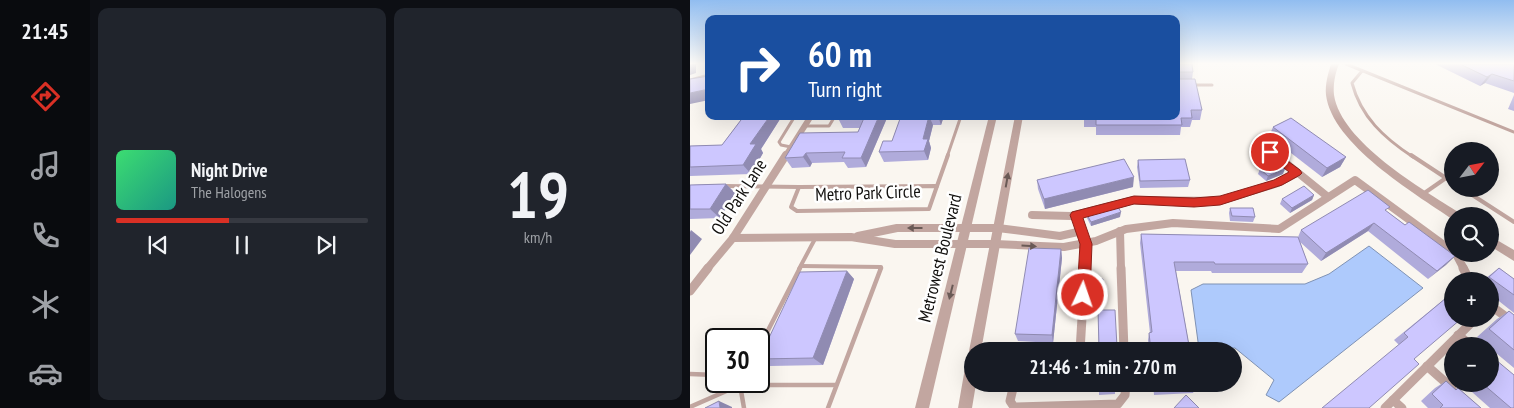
<!DOCTYPE html>
<meta charset="utf-8">
<style>
:root{--surface:#171b24;--page:#20242c;--text:#f1f3f6;--muted:#9ea1a6;--line:#363941;--accent:#d93025}
body{margin:0;font-family:"PT Sans Narrow",sans-serif;background:var(--page);color:var(--text);height:100vh;display:flex;flex-direction:column;font-size:19px;white-space:nowrap}
*{box-sizing:border-box;margin:0}
p{font-size:16px;color:var(--muted)}
.icon{flex:none;width:28px;height:28px;fill:none;stroke:currentColor;stroke-width:2;stroke-linecap:round;stroke-linejoin:round}
.map{position:relative;flex:1;overflow:hidden}
.details{display:flex;flex-direction:column;gap:8px;padding:8px;background:#0d0f14;width:600px}
.details>*{flex:none}
.top-card{position:absolute;left:15px;top:15px;width:475px;height:105px;border-radius:10px;box-shadow:0 5px 20px #0002;background:#1a4fa0;color:#fff;overflow:hidden}
.needle{width:32px;rotate:58deg}
.fabs{position:absolute;left:754px;top:142px;display:grid;gap:10px}
.fabs a{display:grid;place-items:center;width:55px;height:55px;border-radius:50%;background:var(--surface);box-shadow:0 5px 20px #0002;font-size:25px}
.speed{position:absolute;left:15px;top:328px;display:flex;gap:10px;font-size:25px;font-weight:700;text-align:center}
.speed>*{display:grid;place-content:center;width:65px;height:65px;border-radius:50%;background:var(--surface);box-shadow:0 5px 20px #0002;line-height:1}
.speed .limit{border:2px solid #111;border-radius:8px;background:#fff;color:#111}
.pin{position:absolute;display:grid;place-items:center;width:42px;height:42px;color:#fff;margin:-21px;border:2px solid #fff;border-radius:50%;box-shadow:0 1px 5px #0007}
.me{position:absolute;width:55px;margin:-28px;rotate:3deg;stroke-linejoin:round;filter:drop-shadow(0 0 4px #0008)}
.turn{display:flex;align-items:center;gap:18px;height:105px;padding:0 20px;font-size:22px}
.turn .icon{width:65px;height:65px;stroke-width:2.5}
.turn b{display:block;font-size:35px;line-height:42px}
.details .card{flex:1;display:flex;flex-direction:column;justify-content:center;gap:8px;min-width:0;padding:0 18px;border-radius:10px;background:var(--page)}
.details .dial{align-items:center;gap:0}
.dial b{font-size:65px;line-height:1}
.song{display:flex;align-items:center;gap:15px}
.cover{width:60px;height:60px;border-radius:8px;background:linear-gradient(135deg,hsl(140 70% 55%),hsl(170 70% 35%))}
.played{height:5px;border-radius:2px;background:linear-gradient(90deg,var(--accent) 45%,var(--line) 45%)}
.keys{display:flex;justify-content:space-around;direction:ltr}
.details .tiles{flex:1;display:grid;gap:8px;grid-template-columns:repeat(2,1fr)}
.trip{position:absolute;left:274px;top:342px;width:278px;height:50px;border-radius:25px;background:var(--surface);box-shadow:0 5px 20px #0002;font-weight:800;line-height:50px;text-align:center}
main{display:flex;flex:1;min-height:0}
.menu{display:flex;flex-direction:column;width:90px;justify-content:space-around;align-items:center;background:#090b0e;color:var(--muted)}
.menu .icon{width:35px;height:35px}
.menu .on{color:var(--accent)}
.menu b{font-size:22px;color:var(--text)}
.map>svg:first-child{display:block}
</style>
<main>
<nav class="menu">
<b>21:45</b>
<svg class="icon on" aria-label="directions" viewBox="0 0 24 24"><path d="M12 3l9 9-9 9-9-9zM9 14v-3h6M13 9l2 2-2 2"/></svg>
<svg class="icon" aria-label="music" viewBox="0 0 24 24"><path d="M9 18V5l10-2v13"/><circle cx="6" cy="18" r="3"/><circle cx="16" cy="16" r="3"/></svg>
<svg class="icon" aria-label="phone" viewBox="0 0 24 24"><path d="M5 4h4l2 5-3 2q2 4 5 5l2-3 5 2v4C11 20 4 13 5 4z"/></svg>
<svg class="icon" aria-label="climate" viewBox="0 0 24 24"><path d="M12 3v18M4 7l16 10M4 17L20 7"/></svg>
<svg class="icon" aria-label="car" viewBox="0 0 24 24"><path d="M5 17H2v-5l4-1 3-4h7l3 4 3 1v5h-3M9 17h6M6 11h13"/><circle cx="7" cy="17" r="2"/><circle cx="17" cy="17" r="2"/></svg>
</nav>
<section class="details">
<div class="tiles">
<div class="card">
<div class="song"><i class="cover"></i><div><b>Night Drive</b><p>The Halogens</p></div></div>
<div class="played"></div>
<div class="keys"><svg class="icon" aria-label="previous" viewBox="0 0 24 24"><path d="M18 5L8 12l10 7zM5 5v14"/></svg><svg class="icon" aria-label="pause" viewBox="0 0 24 24"><path d="M8 5v14M16 5v14"/></svg><svg class="icon" aria-label="next" viewBox="0 0 24 24"><path d="M6 5l10 7-10 7zM19 5v14"/></svg></div>
</div>
<div class="card dial"><b>19</b><p>km/h</p></div>
</div>
</section>
<div class="map">
<svg width="824" height="408" viewBox="0 0 824 408">
<rect width="100%" height="100%" fill="#faf6f0"/>
<path fill="#aecafc" stroke="#7f92b4" d="M679,246L733,288L589,402L576,395L584,380L545,348L509,349L501,290L513,284H615L639,274Z"/>
<g fill="none" stroke-linecap="round" stroke-linejoin="round">
<g stroke="#c2a6a0" stroke-width="3">
<path d="M17,64V75"/>
<path d="M656,64L824,132"/>
<path d="M672,71L662,83C671,117 694,138 723,157"/>
<path d="M0,80L19,75"/>
<path d="M502,85H522"/>
<path d="M115,126H139L145,116"/>
<path d="M101,147L91,145L89,142L105,116"/>
<path d="M257,157L271,116"/>
</g>
<g stroke="#c2a6a0" stroke-width="4">
<path d="M721,155L762,182"/>
<path d="M35,186L109,187"/>
<path d="M247,186L239,209L107,211L101,207L109,187Z"/>
<path d="M247,186L258,155"/>
<path d="M773,189L824,222"/>
<path d="M733,194L756,178"/>
<path d="M111,266L191,267L190,269"/>
<path d="M109,269L126,237"/>
</g>
<g stroke="#c2a6a0" stroke-width="4.5">
<path d="M69,348L110,268"/>
<path d="M0,374L26,375"/>
<path d="M52,381L50,385H146"/>
<path d="M0,407L50,385L54,408"/>
<path d="M138,408L191,268"/>
</g>
<g stroke="#c2a6a0" stroke-width="6">
<path d="M580,151L587,157"/>
<path d="M95,157L121,116"/>
</g>
<g stroke="#c2a6a0" stroke-width="8">
<path d="M586,155L638,197"/>
<path d="M342,215L381,216L444,200L530,201L588,183L607,173"/>
<path d="M386,215L396,244L395,269"/>
<path d="M430,231L431,269"/>
<path d="M168,236L207,228H308L370,236L392,231"/>
<path d="M43,238L161,237L205,244H305L374,247L406,241L436,229L483,223L589,229L665,180L762,251"/>
<path d="M766,254L774,269"/>
<path d="M17,269L43,238L96,155"/>
</g>
<g stroke="#c2a6a0" stroke-width="9">
<path d="M431,268L434,351"/>
<path d="M773,268L780,281"/>
<path d="M0,291L18,268"/>
<path d="M800,305L824,323"/>
<path d="M768,335L782,346"/>
<path d="M390,351L395,268"/>
<path d="M737,366L762,388"/>
<path d="M324,384L320,401L324,407L428,404L435,395L436,384"/>
<path d="M703,400L712,408"/>
<path d="M695,408L785,319"/>
</g>
<g fill="#c2a6a0" fill-rule="evenodd">
<path d="M641,64H649C645,74 643,84 644,95C651,142 732,189 770,213L771,216H762V219C724,193 642,144 636,95C635,84 638,74 641,64Z"/>
<path d="M299,116H307L239,408H225Z"/>
<path d="M325,116H333L291,351H282V356L279,351Z"/>
<path d="M800,236L824,250V261L800,246Z"/>
<path d="M282,361V384H286L282,408H268L275,368L277,363Z"/>
</g>
</g>
<g fill="#b0abdb">
<path d="M486,64L503,72L502,79L512,110L510,120H502L500,127H491L490,135H406V127H394V120H383V116H486Z"/>
<path d="M745,64H824V93L795,83L790,86Z"/>
<path d="M824,95V111L818,109Z"/>
<path d="M54,116H92L71,149L73,153L61,174L0,176V146L32,145Z"/>
<path d="M149,116H196L197,118L176,167L158,168L154,162L122,163L120,167L102,168L95,158L168,132L170,128H153L148,118Z"/>
<path d="M208,116H254L251,125H243L239,141L241,148L238,160L194,162L189,152L202,141L210,120Z"/>
<path d="M583,127L656,157L650,167L632,177L579,136Z"/>
<path d="M448,160L500,180L498,187L450,188L447,167Z"/>
<path d="M570,169L593,174L576,181L568,174Z"/>
<path d="M347,180L443,187L355,209L348,189Z"/>
<path d="M36,184L45,193L30,218L0,219V185Z"/>
<path d="M624,195L622,200L600,213L590,204L592,199Z"/>
<path d="M540,208L565,217L563,222L540,221L539,213Z"/>
<path d="M697,212L715,225L765,256L738,279L678,231L631,261L610,242L618,264L612,273H522L521,271H486L500,351H459L458,340L459,333H460L450,243L451,234L608,237L611,230Z"/>
<path d="M396,213L430,217L401,226L397,218Z"/>
<path d="M371,249L372,258L363,343L328,341L325,334Z"/>
<path d="M809,268L824,279V313L800,294V281H792Z"/>
<path d="M157,271L164,279L133,365L80,366L69,359Z"/>
<path d="M413,279L412,306L399,305V301Z"/>
<path d="M762,293V319L709,345L704,340Z"/>
<path d="M408,310L427,347L426,351H409Z"/>
<path d="M819,311L824,315V368L800,348V346H798L787,337L807,319Z"/>
<path d="M756,381L765,389L768,388L791,408H738L731,401L745,388Z"/>
<path d="M409,384L425,391V394L409,395Z"/>
<path d="M463,384H506V387L503,393L464,395Z"/>
<path d="M773,384H800L824,408H800Z"/>
</g>
<g fill="#908bb2">
<path d="M0,64H6V73L0,75Z"/>
<path d="M802,74L795,83L790,86L797,77Z"/>
<path d="M19,89V100L0,104V93Z"/>
<path d="M80,116H92L71,149L73,153L61,174L53,165L60,144Z"/>
<path d="M189,116H196L197,118L176,167L171,158Z"/>
<path d="M239,116L243,125L239,141L241,148L238,160L234,151L233,139Z"/>
<path d="M248,116H254L251,125Z"/>
<path d="M116,153L122,163L120,167L113,157Z"/>
<path d="M656,157L650,167L632,177L637,168Z"/>
<path d="M595,169L593,174L576,181L578,176Z"/>
<path d="M444,177L443,187L355,209L354,199Z"/>
<path d="M36,184L45,193L30,218L20,209Z"/>
<path d="M624,195L622,200L600,213L602,208Z"/>
<path d="M431,212L430,217L401,226V222Z"/>
<path d="M684,223L678,231L631,261L636,253Z"/>
<path d="M1,230L12,239L0,255V232Z"/>
<path d="M371,249L372,258L363,343L362,335Z"/>
<path d="M765,256L756,265L738,279L747,271Z"/>
<path d="M157,271L164,279L133,365L123,358Z"/>
<path d="M29,401L42,407V408H30Z"/>
</g>
<g fill="#cdc7ff" stroke="#908bb2">
<path d="M486,64H502L503,72H487L486,73Z"/>
<path d="M770,64H824V81L802,74L797,77Z"/>
<path d="M19,76V89L0,93V79Z"/>
<path d="M486,78L487,79H505L512,110H501L502,118H491L492,125H406V117L394,118V116H486Z"/>
<path d="M54,116H80L60,144H66L53,165L0,167V146L32,145Z"/>
<path d="M149,116H189L171,158H152L155,152L116,153L113,157L95,158L110,133L168,132L174,118H148Z"/>
<path d="M211,116H239L233,139H238L234,151L189,152L193,141H202Z"/>
<path d="M601,118L656,157L637,168L583,127Z"/>
<path d="M434,159L444,177L354,199L347,180Z"/>
<path d="M495,159L500,180L450,181L448,160Z"/>
<path d="M585,161L595,169L578,176L570,169Z"/>
<path d="M36,184L20,209H0V185Z"/>
<path d="M614,186L624,195L602,208L592,199Z"/>
<path d="M678,190L700,207L695,210L715,225L719,222L765,256L747,271L684,223L636,253L611,230Z"/>
<path d="M427,205L431,212L401,222L396,213Z"/>
<path d="M540,208H563L565,217L542,216Z"/>
<path d="M451,234L608,237L618,264H525L524,262H484L500,351H461L459,333L462,332Z"/>
<path d="M339,248L371,249L362,335L325,334Z"/>
<path d="M809,268L824,279V295L799,277Z"/>
<path d="M157,271L123,358L69,359L110,272Z"/>
<path d="M400,278L413,279L412,302L399,301Z"/>
<path d="M762,293V319H771L724,359L729,364L679,408H632L718,337L714,333Z"/>
<path d="M408,310H425L427,347L409,348Z"/>
<path d="M819,311L824,315V350L799,329Z"/>
<path d="M800,355L824,375V408H821L793,384H800Z"/>
<path d="M756,381L766,390L768,388L791,408H750L753,405L742,394Z"/>
<path d="M409,384H424L425,391H409Z"/>
<path d="M465,384H506V387L466,389Z"/>
<path d="M496,395L509,408H484Z"/>
<path d="M29,401L30,408H15Z"/>
</g>
<defs><path id="oneway-solid" d="M-6-.8H1V-3.2L6.5 0L1 3.2V.8H-6Z" transform="scale(1.25)"/></defs>
<g fill="#6a5a56">
<use href="#oneway-solid" transform="translate(317 180) rotate(-80)"/>
<use href="#oneway-solid" transform="translate(225 228) rotate(180)"/>
<use href="#oneway-solid" transform="translate(339 246) rotate(3)"/>
<use href="#oneway-solid" transform="translate(261 292) rotate(104)"/>
</g>
<linearGradient id="sky" x2="0" y2="1"><stop stop-color="#91bdf0"/><stop offset="0.52" stop-color="#fdfbf8"/><stop offset="1" stop-color="#fdfbf8" stop-opacity="0"/></linearGradient>
<rect width="824" height="122" fill="url(#sky)"/>
<path fill="#d93025" stroke="#8d1f18" d="M580,148L610,170L612,173L610,175L592,185L530,205L504,207L444,204L393,218L402,244L400,295L398,299L393,301L389,299L387,295L390,244L380,215L382,212L444,196L504,198L530,196L584,180L599,172L576,154L574,152Z"/>
<g text-anchor="middle" stroke-width="5" stroke-linejoin="round" paint-order="stroke">
<g font-size="18" fill="#110f0d" stroke="#fff">
<text transform="translate(178 193) rotate(-2)" y="6">Metro Park Circle</text>
<text transform="translate(49 197) rotate(-57)" y="6">Old Park Lane</text>
<text transform="translate(250 258) rotate(-76)" y="6">Metrowest Boulevard</text>
</g>
</g>
</svg>
<div class="fabs">
<a><svg class="needle" viewBox="-14 -14 28 28"><path d="M0-13l5 13h-10z" fill="#e53935"/><path d="M0 13l5-13h-10z" fill="#9ea1a6"/></svg></a>
<a><svg class="icon" aria-label="search" viewBox="0 0 24 24"><circle cx="10" cy="10" r="6"/><path d="M15 15l6 6"/></svg></a>
<a>+</a>
<a>−</a>
</div>
<div class="speed"><div class="limit">30</div></div>
<div class="pin" style="left:580px;top:152px;background:#d93025"><svg class="icon" aria-label="arrive" viewBox="0 0 24 24"><path d="M6 21V4h12l-3 4 3 4H6"/></svg></div>
<svg class="me" style="left:393px;top:295px" viewBox="-20 -20 40 40"><circle r="17" fill="#d93025" stroke="#fff" stroke-width="3"/><path d="M0-11L8 9 0 5-8 9z" fill="#fff"/></svg>
<div class="trip">21:46 · 1 min · 270 m</div>
<div class="top-card">
<div class="turn"><svg class="icon" aria-label="right" viewBox="0 0 24 24"><path d="M7 20v-9h11M14 6l5 5-5 5"/></svg><div><b>60 m</b>Turn right</div></div>
</div>
</div>
</main>
